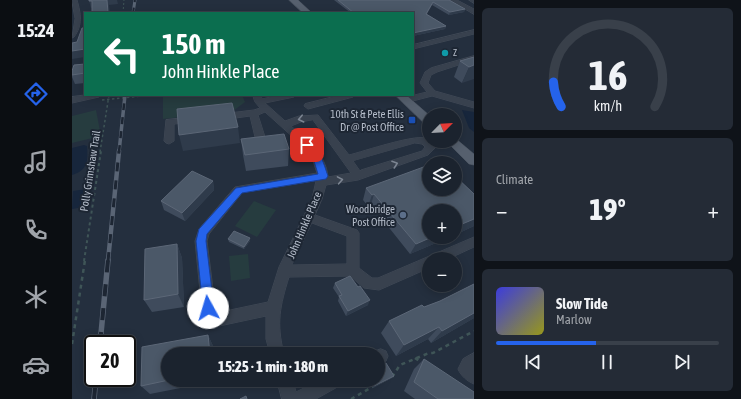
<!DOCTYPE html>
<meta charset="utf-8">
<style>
:root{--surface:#1b232e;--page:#242b36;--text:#f1f3f6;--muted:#a0a4aa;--line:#39404a;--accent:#2563eb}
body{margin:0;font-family:"Asap Condensed",sans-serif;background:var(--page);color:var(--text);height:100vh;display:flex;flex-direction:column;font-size:15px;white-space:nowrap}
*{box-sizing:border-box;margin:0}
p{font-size:13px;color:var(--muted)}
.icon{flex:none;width:22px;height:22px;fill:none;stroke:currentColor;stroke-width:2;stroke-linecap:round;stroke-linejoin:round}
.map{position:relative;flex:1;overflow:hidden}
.side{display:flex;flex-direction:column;gap:8px;padding:8px;background:#0f1319;width:267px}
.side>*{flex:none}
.banner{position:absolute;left:12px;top:12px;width:330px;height:84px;border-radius:0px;box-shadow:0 2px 10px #0003,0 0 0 1px var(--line);background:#0b6e4f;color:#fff;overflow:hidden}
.needle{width:26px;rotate:66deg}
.controls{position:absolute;left:350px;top:108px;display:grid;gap:8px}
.controls a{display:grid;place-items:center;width:40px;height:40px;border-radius:50%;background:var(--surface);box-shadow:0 2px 10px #0003,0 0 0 1px var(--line);font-size:20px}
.speed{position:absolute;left:12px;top:335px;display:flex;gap:8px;font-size:20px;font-weight:700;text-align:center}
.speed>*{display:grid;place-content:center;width:52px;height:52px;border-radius:50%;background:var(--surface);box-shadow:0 2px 10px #0003,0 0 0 1px var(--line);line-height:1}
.speed .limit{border:2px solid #111;border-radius:6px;background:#fff;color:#111}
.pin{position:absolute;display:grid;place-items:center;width:34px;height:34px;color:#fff;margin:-17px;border-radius:8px;box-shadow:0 2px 6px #0006}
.me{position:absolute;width:44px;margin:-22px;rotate:354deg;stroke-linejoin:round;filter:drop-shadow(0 0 3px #0008)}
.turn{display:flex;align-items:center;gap:14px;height:84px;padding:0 12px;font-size:18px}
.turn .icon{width:52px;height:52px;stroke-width:2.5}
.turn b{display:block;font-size:28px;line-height:34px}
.big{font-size:30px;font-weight:800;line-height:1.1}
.side .card{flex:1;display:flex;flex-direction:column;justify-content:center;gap:6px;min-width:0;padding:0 14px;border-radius:6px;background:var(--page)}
.side .dial{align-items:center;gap:0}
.dial svg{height:104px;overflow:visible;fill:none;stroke:var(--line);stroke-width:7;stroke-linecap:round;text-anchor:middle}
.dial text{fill:var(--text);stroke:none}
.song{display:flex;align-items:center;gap:12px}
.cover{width:48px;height:48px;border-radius:6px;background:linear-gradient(135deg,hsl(240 70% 55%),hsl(60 70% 35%))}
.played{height:4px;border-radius:2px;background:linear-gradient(90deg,var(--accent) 45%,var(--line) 45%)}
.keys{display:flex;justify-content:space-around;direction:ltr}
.heat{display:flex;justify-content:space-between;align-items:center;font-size:22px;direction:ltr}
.trip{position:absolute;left:89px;top:347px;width:224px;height:40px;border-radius:20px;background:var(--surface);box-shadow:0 2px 10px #0003,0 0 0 1px var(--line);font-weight:800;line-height:40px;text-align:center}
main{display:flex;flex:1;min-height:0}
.tab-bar{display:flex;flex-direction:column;width:72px;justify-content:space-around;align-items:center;background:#0b0e12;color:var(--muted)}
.tab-bar .icon{width:28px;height:28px}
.tab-bar .on{color:var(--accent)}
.tab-bar b{font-size:18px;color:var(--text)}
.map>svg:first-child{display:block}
</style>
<main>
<nav class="tab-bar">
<b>15:24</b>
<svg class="icon on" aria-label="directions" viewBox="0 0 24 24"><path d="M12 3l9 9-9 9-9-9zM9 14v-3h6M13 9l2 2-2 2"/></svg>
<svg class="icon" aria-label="music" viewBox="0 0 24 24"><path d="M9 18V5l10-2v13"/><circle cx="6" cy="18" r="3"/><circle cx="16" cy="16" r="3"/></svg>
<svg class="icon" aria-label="phone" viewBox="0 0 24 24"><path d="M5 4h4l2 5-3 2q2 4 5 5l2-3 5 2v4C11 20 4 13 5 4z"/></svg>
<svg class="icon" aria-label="climate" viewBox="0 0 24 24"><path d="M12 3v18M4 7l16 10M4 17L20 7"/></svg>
<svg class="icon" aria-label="car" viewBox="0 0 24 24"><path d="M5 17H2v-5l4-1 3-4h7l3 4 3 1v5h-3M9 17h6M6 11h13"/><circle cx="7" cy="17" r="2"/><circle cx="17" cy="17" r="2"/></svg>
</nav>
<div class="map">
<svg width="402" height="399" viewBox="0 0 402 399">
<rect width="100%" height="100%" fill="#242f3e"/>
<g fill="#263c3f">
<path d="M170,95L173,102L161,111L91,119V96Z"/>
<path d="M24,110L29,136L0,143V116Z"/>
<path d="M182,201L204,210L185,237L163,226Z"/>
<path d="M176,254L178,278L159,281L157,256Z"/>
</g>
<g fill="#17263c">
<path d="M390,110L402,112V132L397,128Z"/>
<path d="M12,145L15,146C16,161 16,170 0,175V148Z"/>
<path d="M14,189L11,207L0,209L1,191Z"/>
</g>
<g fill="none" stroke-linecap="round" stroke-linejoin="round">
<g stroke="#414a57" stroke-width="1">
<g id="minor">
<path d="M0,0H5C9,14 11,25 2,37L0,38L3,19Z"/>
<path d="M378,0H385L402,9V14Z"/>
<path d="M397,0H402V3Z"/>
<path d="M402,30V34L341,49V45Z"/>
<path d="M402,56V60L365,72L359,75L356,83L363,91L402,102V108L360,96L333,103L329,100L330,98L355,92L348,83L353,72L359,68Z"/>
<path d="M13,95H28L27,97L0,103V97Z"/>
<path d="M181,95H189L190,99L207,95H223L222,97L193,103L213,121L227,116L246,115L277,155C290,152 348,132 356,139C358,140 362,144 364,147L356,155L286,180L254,185L250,199L243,215L285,230L287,233V268L300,278H306L402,237V247L376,259H357V268L307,290L292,288L278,276L217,277C208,306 204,323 212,354H198L194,339V316L138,328L133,326L131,321L123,241L127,229L163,187L245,173L240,158L232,147L193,112L186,115L193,137L188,140L183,137L178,116L149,120L145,117L149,114L182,110L188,108L183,102ZM241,120L279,173L256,177C254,154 235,140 219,126L229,122ZM343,143L350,144L353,147L350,151L289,170L288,171L281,161ZM244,181L240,199L207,267L196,302L144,313L135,241L137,234L170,193ZM240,223L275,236V264L220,265Z"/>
<path d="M268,95H282L281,97L236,109L232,106L233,104Z"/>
<path d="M120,117L125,120L123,122L102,124V141L97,144L94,143L92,141L94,120Z"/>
<path d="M309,349L314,351L316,356L314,361L306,364V354H300L301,352Z"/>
<path d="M402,353V384C395,381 389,376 386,369L391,359Z"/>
<path d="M205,380H221L224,392L248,380H272L269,385L244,399H210Z"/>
</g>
</g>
<g stroke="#414a57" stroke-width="1">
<g id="major">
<path d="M217,0H226L240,13H231Z"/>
<path d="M323,95H334L357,115V125L353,124Z"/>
<path d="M383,138L402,154V165L397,164L374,141H383Z"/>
</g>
</g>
<path stroke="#3f5557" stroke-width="1" stroke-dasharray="2 2" stroke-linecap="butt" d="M51,13L52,0"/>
<g stroke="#3f5557" stroke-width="1.5" stroke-dasharray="2.5 2.5" stroke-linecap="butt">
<path d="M30,100L80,95"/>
<path d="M28,152L37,95"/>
</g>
<path stroke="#3f5557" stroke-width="2" stroke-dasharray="3 3" stroke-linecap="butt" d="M12,261L29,151"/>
<g stroke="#3f5557" stroke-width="2.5" stroke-dasharray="4 4" stroke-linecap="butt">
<path d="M0,344L13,260"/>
<path d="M343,358L350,363"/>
<path d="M320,377L328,365L357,353H361L402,331"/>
<path d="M279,399L302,386"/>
</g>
<use href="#minor" fill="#38414e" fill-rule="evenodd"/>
<use href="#major" fill="#56606e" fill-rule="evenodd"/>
<g stroke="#5a6575" stroke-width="3">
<path id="rail-far3" d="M61,13L63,0"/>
</g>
<g stroke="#5a6575" stroke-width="3.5">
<path id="rail-far2" d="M47,152L53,95"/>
</g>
<g stroke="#5a6575" stroke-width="4.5">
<path id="rail-far1" d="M36,261L47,151"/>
</g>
<g stroke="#5a6575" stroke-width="5.5">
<g id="rail">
<path d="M28,344L36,260"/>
<path d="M22,399L24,378"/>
</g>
</g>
<use href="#rail-far3" stroke="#1d2633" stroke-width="2" stroke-dasharray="5.5" stroke-linecap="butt"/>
<use href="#rail-far2" stroke="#1d2633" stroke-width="2.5" stroke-dasharray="7" stroke-linecap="butt"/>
<use href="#rail-far1" stroke="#1d2633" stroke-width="3" stroke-dasharray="9" stroke-linecap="butt"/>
<use href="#rail" stroke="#1d2633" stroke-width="4" stroke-dasharray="12" stroke-linecap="butt"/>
</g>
<g fill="#3f4b5c">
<path d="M262,0H377L393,9L392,12L377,15L360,5L355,14L374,26L373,29L341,36V13H279Z"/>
<path d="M402,57L390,83L382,77L388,61Z"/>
<path d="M13,64V83L3,84L0,77V71Z"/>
<path d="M169,139L217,149L216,166L174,171L171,155Z"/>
<path d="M141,181L142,190L113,221L92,210L89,201Z"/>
<path d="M294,188L402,194V226L383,235V211L357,237H378L338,254L299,205L296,206L291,200Z"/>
<path d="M156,239L178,241L172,249L157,242Z"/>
<path d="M105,244L110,258L112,307L80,312L72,300Z"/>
<path d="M263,283L296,305L274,316L266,301L267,297L261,288Z"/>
<path d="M402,284V318L359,343L356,339L324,356L309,333L317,321L368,301Z"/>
<path d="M136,335L141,346L96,380H144V381L78,394L69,386Z"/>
<path d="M352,359L402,399H343L332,391L342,369Z"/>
<path d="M320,378L301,388L296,380H306Z"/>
</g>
<g fill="#2f3b4b">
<path d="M35,0H45L46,4L37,5L38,13H36Z"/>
<path d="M17,1H20L22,7L19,8Z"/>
<path d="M393,9L392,12L377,15L378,12Z"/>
<path d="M374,26L373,29L341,36V33Z"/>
<path d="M13,49V57L0,59V51Z"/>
<path d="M402,65V79L390,83L397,67Z"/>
<path d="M166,127L168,143L111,151L107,135Z"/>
<path d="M141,181L142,190L113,221L110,213Z"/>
<path d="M302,194L299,205L296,206L300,195Z"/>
<path d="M402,219V226L383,235V227Z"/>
<path d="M360,237H378L338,254L344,244Z"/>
<path d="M178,238V241L172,249V247Z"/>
<path d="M105,244L110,258L112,307L106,294Z"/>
<path d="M298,300L296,305L274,316L276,311Z"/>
<path d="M402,313V318L359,343L370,331Z"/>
<path d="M367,327L356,339L324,356L332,345Z"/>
<path d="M136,335L141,346V354H138Z"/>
<path d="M322,376L320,378L301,388L302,386Z"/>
</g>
<g fill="#4b5868" stroke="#5c6777">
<path d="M17,0H35L36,13H20V1H17Z"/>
<path d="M266,0H377L393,9L378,12L361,2L354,14L374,26L341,33V13H282Z"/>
<path d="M10,28H13V49L0,51V43L5,42Z"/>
<path d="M402,57V65L397,67L388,61Z"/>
<path d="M13,64V73L0,75V71L2,65Z"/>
<path d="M160,103L166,127L107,135L105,109Z"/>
<path d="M212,134L217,149L173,155L169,139Z"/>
<path d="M357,165V189H383V176L402,194V219L383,227V211H357V237H360L344,244L302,194L300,195L294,188Z"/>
<path d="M120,171L141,181L110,213L89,201Z"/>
<path d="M162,231L178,238L172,247L156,239Z"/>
<path d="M105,244L106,294L72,300L73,249Z"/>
<path d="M278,276L286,287L288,286L298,300L276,311L267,296L270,295L263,283Z"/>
<path d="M402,284V313L370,331L367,327L332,345L317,321L350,305L352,307L368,301Z"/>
<path d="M136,335L138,354H96V380H97L69,386L70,347Z"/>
<path d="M352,359L402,392V399H366L342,382Z"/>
<path d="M314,363L322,376L302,386L299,380H306V367Z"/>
<path d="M174,396L175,399H168Z"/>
</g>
<defs><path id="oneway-chevron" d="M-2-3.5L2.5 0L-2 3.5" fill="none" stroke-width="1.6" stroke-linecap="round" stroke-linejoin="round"/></defs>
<g stroke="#7c8592">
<use href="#oneway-chevron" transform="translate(229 119) rotate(167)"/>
<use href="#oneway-chevron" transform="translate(323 164) rotate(-19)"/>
<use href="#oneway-chevron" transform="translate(268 180) rotate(-10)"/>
</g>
<path fill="#2563eb" stroke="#184099" d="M235,143C248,147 252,165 256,176L254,179L170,193L135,234L134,241L142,308L140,312L136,313L132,312L131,308L124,241L127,229L164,188L246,174L241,158L231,145Z"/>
<circle fill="#0f9aa8" stroke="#1d2633" stroke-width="1.5" cx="373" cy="53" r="4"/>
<rect fill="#1a4fb4" stroke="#1d2633" stroke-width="1.5" x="336" y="116" width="8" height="8" rx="2"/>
<circle fill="#5c6f8a" stroke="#1d2633" stroke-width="1.5" cx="331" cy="215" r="4"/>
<g text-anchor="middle" stroke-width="4" stroke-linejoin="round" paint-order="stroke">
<g font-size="9" fill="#b4bcc9" stroke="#1d2633" text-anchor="start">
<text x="381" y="56">Z</text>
</g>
<g font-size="11" fill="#b4bcc9" stroke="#1d2633" text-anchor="end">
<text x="332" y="118">10th St &amp; Pete Ellis<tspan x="332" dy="13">Dr @ Post Office</tspan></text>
<text x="323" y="213">Woodbridge<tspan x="323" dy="13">Post Office</tspan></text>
</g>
<g font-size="11" fill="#b4bcc9" stroke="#1d2633">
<text transform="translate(18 171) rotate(-81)" y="4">Polly Grimshaw Trail</text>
<text transform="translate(232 225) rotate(-67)" y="4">John Hinkle Place</text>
</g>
</g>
</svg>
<div class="controls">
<a><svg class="needle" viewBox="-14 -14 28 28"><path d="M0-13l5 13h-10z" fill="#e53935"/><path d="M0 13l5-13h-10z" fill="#a0a4aa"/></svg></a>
<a><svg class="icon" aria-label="layers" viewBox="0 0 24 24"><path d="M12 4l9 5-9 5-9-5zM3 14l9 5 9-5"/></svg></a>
<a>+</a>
<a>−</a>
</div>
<div class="speed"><div class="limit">20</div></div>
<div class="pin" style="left:235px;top:145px;background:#d93025"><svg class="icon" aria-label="arrive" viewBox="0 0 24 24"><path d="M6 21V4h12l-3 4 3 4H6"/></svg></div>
<svg class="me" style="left:136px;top:308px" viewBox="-20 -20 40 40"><circle r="19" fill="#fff"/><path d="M0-13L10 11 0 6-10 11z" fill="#2563eb"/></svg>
<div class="trip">15:25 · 1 min · 180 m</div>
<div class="banner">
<div class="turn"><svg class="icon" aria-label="left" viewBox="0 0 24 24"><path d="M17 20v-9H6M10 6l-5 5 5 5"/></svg><div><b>150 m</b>John Hinkle Place</div></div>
</div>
</div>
<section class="side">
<div class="card dial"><svg viewBox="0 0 100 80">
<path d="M14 69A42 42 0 1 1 86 69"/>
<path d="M14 69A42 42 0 0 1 8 50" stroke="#2563eb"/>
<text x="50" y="56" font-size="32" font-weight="700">16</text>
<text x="50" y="72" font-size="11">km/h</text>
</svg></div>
<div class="card"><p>Climate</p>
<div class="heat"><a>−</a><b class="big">19°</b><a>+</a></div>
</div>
<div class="card">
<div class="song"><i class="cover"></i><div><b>Slow Tide</b><p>Marlow</p></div></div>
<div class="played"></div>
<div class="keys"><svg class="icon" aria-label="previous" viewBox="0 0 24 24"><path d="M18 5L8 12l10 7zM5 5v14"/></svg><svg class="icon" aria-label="pause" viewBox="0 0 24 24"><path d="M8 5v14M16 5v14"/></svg><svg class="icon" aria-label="next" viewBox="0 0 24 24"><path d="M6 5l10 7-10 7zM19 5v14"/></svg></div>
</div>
</section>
</main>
